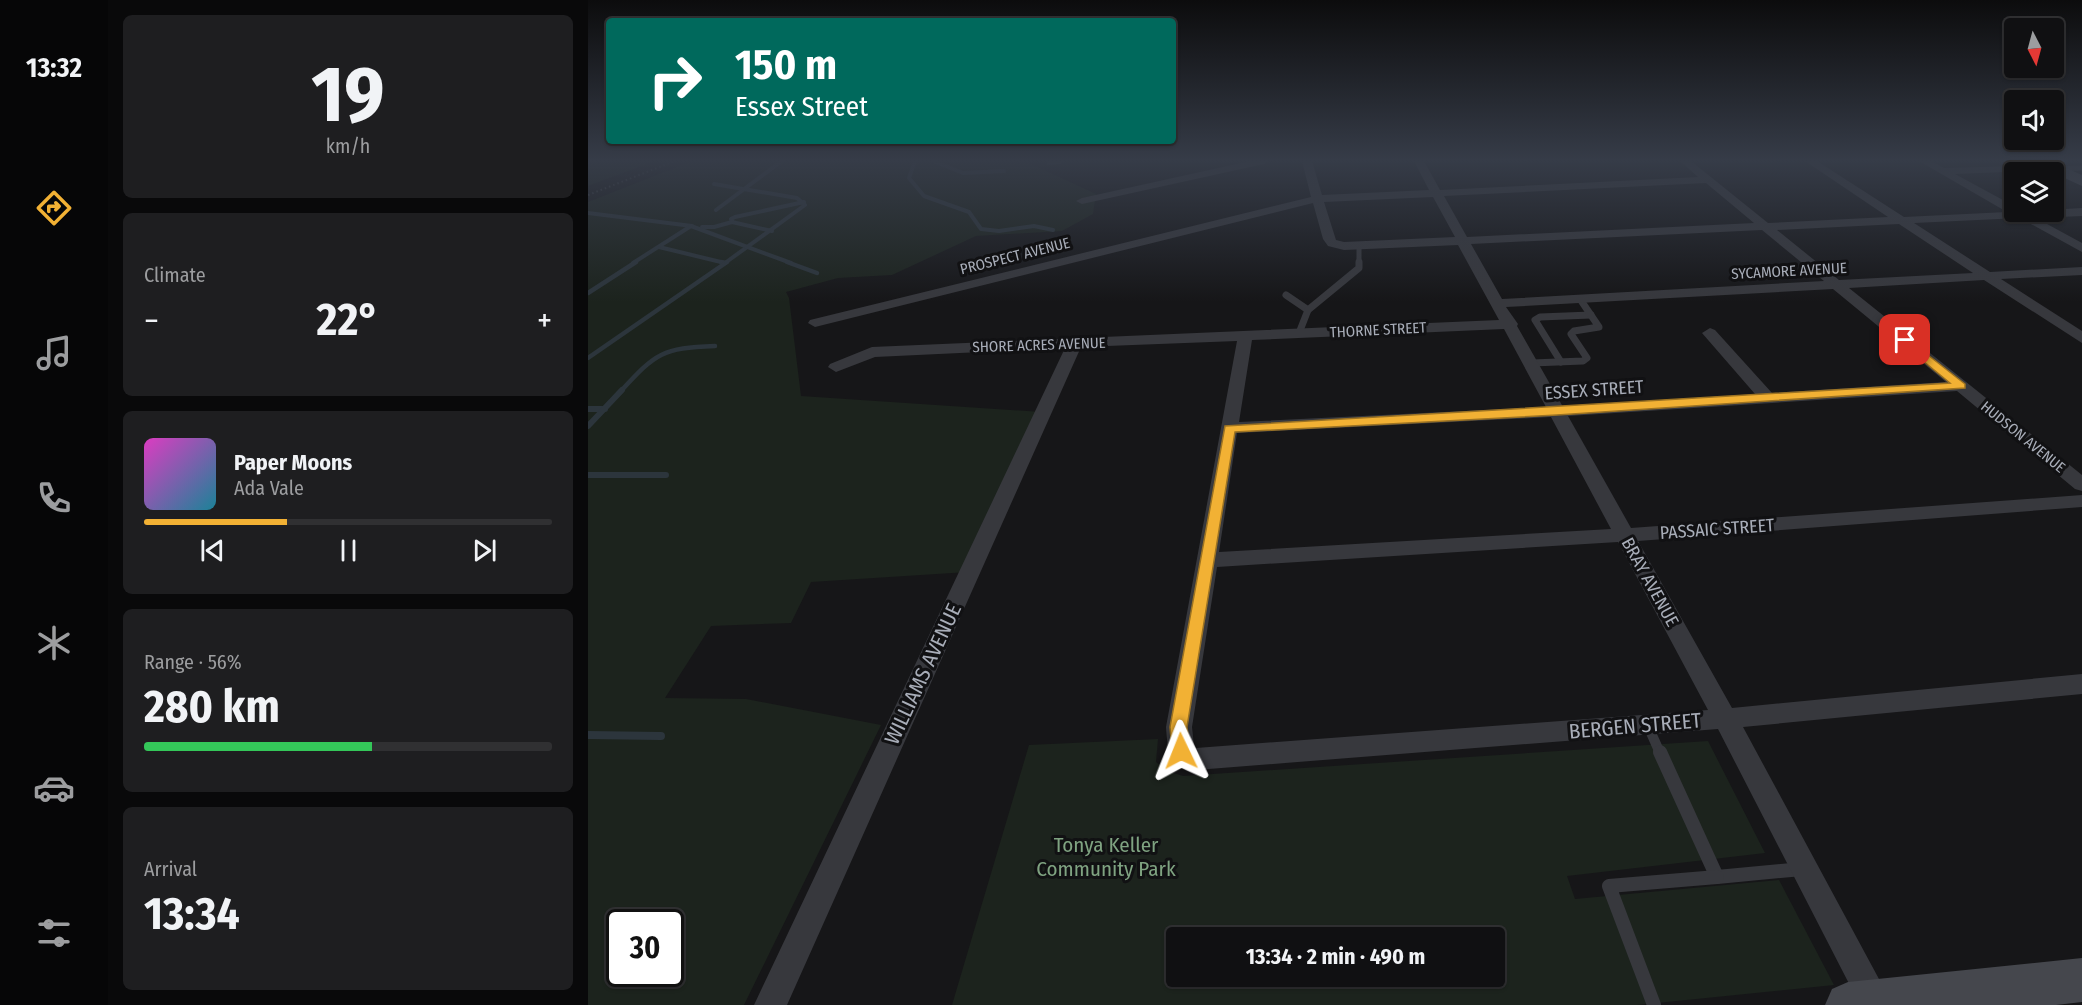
<!DOCTYPE html>
<meta charset="utf-8">
<style>
:root{--surface:#101012;--page:#1e1e20;--text:#f1f3f6;--muted:#9c9d9f;--line:#303032;--accent:#f2b134}
body{margin:0;font-family:"Fira Sans Condensed",sans-serif;background:var(--page);color:var(--text);height:100vh;display:flex;flex-direction:column;font-size:22px;white-space:nowrap}
*{box-sizing:border-box;margin:0}
p{font-size:20px;color:var(--muted)}
.icon{flex:none;width:33px;height:33px;fill:none;stroke:currentColor;stroke-width:2;stroke-linecap:round;stroke-linejoin:round}
.map{position:relative;flex:1;overflow:hidden}
.sheet{display:flex;flex-direction:column;gap:15px;padding:15px;background:#09090a;width:480px}
.sheet>*{flex:none}
.top-card{position:absolute;left:18px;top:18px;width:570px;height:126px;border-radius:6px;box-shadow:0 2px 4px #0004,0 0 0 2px var(--line);background:#00695c;color:#fff;overflow:hidden}
.needle{width:39px;rotate:174deg}
.tools{position:absolute;left:1416px;top:18px;display:grid;gap:12px}
.tools a{display:grid;place-items:center;width:60px;height:60px;border-radius:6px;background:var(--surface);box-shadow:0 2px 4px #0004,0 0 0 2px var(--line);font-size:30px}
.speed{position:absolute;left:18px;top:909px;display:flex;gap:12px;font-size:30px;font-weight:700;text-align:center}
.speed>*{display:grid;place-content:center;width:78px;height:78px;border-radius:50%;background:var(--surface);box-shadow:0 2px 4px #0004,0 0 0 2px var(--line);line-height:1}
.speed .limit{border:3px solid #111;border-radius:9px;background:#fff;color:#111}
.pin{position:absolute;display:grid;place-items:center;width:51px;height:51px;color:#fff;margin:-26px;border-radius:12px;box-shadow:0 3px 9px #0006}
.me{position:absolute;width:66px;margin:-33px;rotate:358deg;stroke-linejoin:round;filter:drop-shadow(0 0 4px #0008)}
.turn{display:flex;align-items:center;gap:21px;height:126px;padding:0 30px;font-size:27px}
.turn .icon{width:78px;height:78px;stroke-width:2.5}
.turn b{display:block;font-size:42px;line-height:51px}
.big{font-size:45px;font-weight:700;line-height:1.1}
.sheet .tile{flex:1;display:flex;flex-direction:column;justify-content:center;gap:9px;min-width:0;padding:0 21px;border-radius:9px;background:var(--page)}
.sheet .dial{align-items:center;gap:0}
.dial b{font-size:78px;line-height:1}
.song{display:flex;align-items:center;gap:18px}
.cover{width:72px;height:72px;border-radius:9px;background:linear-gradient(135deg,hsl(310 70% 55%),hsl(190 70% 35%))}
.played{height:6px;border-radius:3px;background:linear-gradient(90deg,var(--accent) 35%,var(--line) 35%)}
.keys{display:flex;justify-content:space-around;direction:ltr}
.heat{display:flex;justify-content:space-between;align-items:center;font-size:33px;direction:ltr}
.charge{height:9px;border-radius:4px;background:linear-gradient(90deg,#34c759 56%,var(--line) 0)}
.trip{position:absolute;left:578px;top:927px;width:339px;height:60px;border-radius:6px;background:var(--surface);box-shadow:0 2px 4px #0004,0 0 0 2px var(--line);font-weight:700;line-height:60px;text-align:center}
main{display:flex;flex:1;min-height:0}
.tabs{display:flex;flex-direction:column;width:108px;justify-content:space-around;align-items:center;background:#060607;color:var(--muted)}
.tabs .icon{width:42px;height:42px}
.tabs .selected{color:var(--accent)}
.tabs b{font-size:27px;color:var(--text)}
.map>svg:first-child{display:block}
</style>
<main>
<nav class="tabs">
<b>13:32</b>
<svg class="icon selected" aria-label="directions" viewBox="0 0 24 24"><path d="M12 3l9 9-9 9-9-9zM9 14v-3h6M13 9l2 2-2 2"/></svg>
<svg class="icon" aria-label="music" viewBox="0 0 24 24"><path d="M9 18V5l10-2v13"/><circle cx="6" cy="18" r="3"/><circle cx="16" cy="16" r="3"/></svg>
<svg class="icon" aria-label="phone" viewBox="0 0 24 24"><path d="M5 4h4l2 5-3 2q2 4 5 5l2-3 5 2v4C11 20 4 13 5 4z"/></svg>
<svg class="icon" aria-label="climate" viewBox="0 0 24 24"><path d="M12 3v18M4 7l16 10M4 17L20 7"/></svg>
<svg class="icon" aria-label="car" viewBox="0 0 24 24"><path d="M5 17H2v-5l4-1 3-4h7l3 4 3 1v5h-3M9 17h6M6 11h13"/><circle cx="7" cy="17" r="2"/><circle cx="17" cy="17" r="2"/></svg>
<svg class="icon" aria-label="filters" viewBox="0 0 24 24"><path d="M4 7h16M4 17h16"/><circle cx="9" cy="7" r="2"/><circle cx="15" cy="17" r="2"/></svg>
</nav>
<section class="sheet">
<div class="tile dial"><b>19</b><p>km/h</p></div>
<div class="tile"><p>Climate</p>
<div class="heat"><a>−</a><b class="big">22°</b><a>+</a></div>
</div>
<div class="tile">
<div class="song"><i class="cover"></i><div><b>Paper Moons</b><p>Ada Vale</p></div></div>
<div class="played"></div>
<div class="keys"><svg class="icon" aria-label="previous" viewBox="0 0 24 24"><path d="M18 5L8 12l10 7zM5 5v14"/></svg><svg class="icon" aria-label="pause" viewBox="0 0 24 24"><path d="M8 5v14M16 5v14"/></svg><svg class="icon" aria-label="next" viewBox="0 0 24 24"><path d="M6 5l10 7-10 7zM19 5v14"/></svg></div>
</div>
<div class="tile"><p>Range · 56%</p><b class="big">280 km</b><div class="charge"></div></div>
<div class="tile"><p>Arrival</p><b class="big">13:34</b></div>
</section>
<div class="map">
<svg width="1494" height="1005" viewBox="0 0 1494 1005">
<rect width="100%" height="100%" fill="#161618"/>
<g fill="#1c231d" fill-rule="evenodd">
<path d="M6,161H67L0,186V163Z"/>
<path d="M104,161H441V163L508,194L505,214L474,231L388,236L304,275L250,278L198,292L201,298L213,396L454,412L380,572L223,582L203,623L123,626L77,698L158,699L293,725L156,1005H0V202ZM32,922H82V974H32Z"/>
<path d="M570,739L568,762L579,771L595,776L1120,741L1177,853L979,876L987,899L1191,880L1246,985L1049,1005H364L441,745ZM588,938H906V976H588Z"/>
</g>
<g fill="none" stroke-linecap="round" stroke-linejoin="round">
<g stroke="#2c353c" stroke-width="4">
<path d="M327,161L321,178L336,196L381,212L393,229L411,231L446,226L465,230"/>
<path d="M345,161L375,173L416,171"/>
<path d="M126,184L209,198L217,205L137,263"/>
<path d="M128,210L194,161"/>
<path d="M0,213L104,226"/>
<path d="M144,221L143,219L147,217L216,202"/>
<path d="M114,227H126L144,222L184,231"/>
<path d="M71,247L137,263"/>
<path d="M45,263L103,226L203,263"/>
</g>
<g stroke="#2c353c" stroke-width="4.5">
<path d="M133,262L137,263"/>
<path d="M199,262L229,273"/>
<path d="M0,293L48,262"/>
<path d="M0,358L139,262"/>
<path d="M33,391C68,353 74,348 127,346"/>
</g>
<g stroke="#2c353c" stroke-width="6">
<path d="M0,409H17"/>
<path d="M0,426L34,390"/>
<path d="M0,475H78"/>
</g>
<path stroke="#2c353c" stroke-width="8" d="M0,735L73,736"/>
<path stroke="#3d3f44" stroke-width="2" stroke-dasharray="1.5 3" stroke-linecap="butt" d="M0,195L87,161"/>
<g stroke="#37383d" stroke-width="5">
<path d="M1469,169L1494,168"/>
<path d="M771,245V263"/>
</g>
<g stroke="#37383d" stroke-width="7">
<path d="M698,295L720,310"/>
<path d="M711,333L720,310L771,268V262"/>
<path d="M973,362L947,320L952,317L1003,315"/>
<path d="M944,363L995,361L999,358L983,334L986,331L1011,327L992,299"/>
</g>
<path stroke="#37383d" stroke-width="10" d="M1060,726L1072,753"/>
<g stroke="#37383d" stroke-width="14">
<path d="M1072,752L1129,877L1214,869"/>
<path d="M1066,1005L1021,886L1129,877"/>
</g>
<g fill="#37383d" fill-rule="evenodd">
<path d="M459,161H477L472,164L459,165Z"/>
<path d="M662,161H681L676,164L494,204L488,201L494,198Z"/>
<path d="M714,161H724L734,195L841,190L826,161H836L852,190L1110,177L1092,161H1103L1180,223L1300,217L1217,161H1229L1316,217L1419,212L1331,161H1343L1356,168L1468,165L1469,167L1464,170L1367,174L1426,206V212L1494,208V216L1448,218L1494,243V252L1432,218L1326,223L1402,272L1494,267V275L1413,279L1494,331V343L1396,280L1261,288L1494,475V491L1487,489L1369,391L980,416L1043,528L1494,495V507L1050,541L1144,708L1494,674V694L1155,727L1305,1005H1272L1130,729L608,770C580,763 580,754 578,727L649,341L493,347L199,1005H166L477,348L287,357L248,372L240,367L242,364L284,347L911,320L870,245L756,250L740,246L735,239L725,203L227,327L220,323L222,320L723,197ZM1118,183L1166,223L879,237L856,196ZM845,197L867,237L756,242L748,240L736,202ZM1311,224L1385,273L1251,280L1189,230ZM1174,230L1236,281L914,299L883,244ZM1245,289L1358,382L1184,393L1127,330L1122,328L1114,333L1167,394L975,407L929,326L930,324L918,307ZM916,329L958,407L651,422L664,340ZM963,417L1023,529L631,552L649,433ZM1030,542L1120,710L608,748L606,746L604,727L629,567Z"/>
</g>
<g fill="#45474d" fill-rule="evenodd">
<path d="M1444,161H1462L1494,175V186L1446,164Z"/>
<path d="M1494,958V1002L1468,1005H1237L1244,989L1260,982Z"/>
</g>
</g>
<linearGradient id="sky" x2="0" y2="1"><stop stop-color="#0c0c0d"/><stop offset="0.53" stop-color="#363c48"/><stop offset="1" stop-color="#363c48" stop-opacity="0"/></linearGradient>
<rect width="1494" height="302" fill="url(#sky)"/>
<path fill="#f2b134" stroke="#9d7322" stroke-width="1.5" d="M1317,337L1377,384V388L969,415L647,432L599,727L602,751L599,756L593,759L586,756L584,751L582,727L637,426L1362,383L1313,343V338Z"/>
<g text-anchor="middle" stroke-width="6" stroke-linejoin="round" paint-order="stroke">
<g font-size="15" fill="#a8adb8" stroke="#111113">
<text transform="translate(427 256) rotate(-14)" y="5">PROSPECT AVENUE</text>
<text transform="translate(1201 271) rotate(-3)" y="5">SYCAMORE AVENUE</text>
<text transform="translate(790 330) rotate(-3)" y="5">THORNE STREET</text>
<text transform="translate(451 345) rotate(-2)" y="5">SHORE ACRES AVENUE</text>
<text transform="translate(1435 437) rotate(39)" y="5">HUDSON AVENUE</text>
</g>
<g font-size="18" fill="#a8adb8" stroke="#111113">
<text transform="translate(1006 390) rotate(-4)" y="6">ESSEX STREET</text>
<text transform="translate(1129 529) rotate(-4)" y="6">PASSAIC STREET</text>
<text transform="translate(1062 582) rotate(61)" y="6">BRAY AVENUE</text>
</g>
<g font-size="21" fill="#a8adb8" stroke="#111113">
<text transform="translate(335 674) rotate(-65)" y="7">WILLIAMS AVENUE</text>
<text transform="translate(1047 726) rotate(-5)" y="7">BERGEN STREET</text>
</g>
<g font-size="21" fill="#7fa381" stroke="#111113">
<text x="518" y="852">Tonya Keller<tspan x="518" dy="24">Community Park</tspan></text>
</g>
</g>
</svg>
<div class="tools">
<a><svg class="needle" viewBox="-14 -14 28 28"><path d="M0-13l5 13h-10z" fill="#e53935"/><path d="M0 13l5-13h-10z" fill="#9c9d9f"/></svg></a>
<a><svg class="icon" aria-label="sound" viewBox="0 0 24 24"><path d="M4 9h4l5-4v14l-5-4H4zM17 9q2 3 0 6"/></svg></a>
<a><svg class="icon" aria-label="layers" viewBox="0 0 24 24"><path d="M12 4l9 5-9 5-9-5zM3 14l9 5 9-5"/></svg></a>
</div>
<div class="speed"><div class="limit">30</div></div>
<div class="pin" style="left:1317px;top:340px;background:#d93025"><svg class="icon" aria-label="arrive" viewBox="0 0 24 24"><path d="M6 21V4h12l-3 4 3 4H6"/></svg></div>
<svg class="me" style="left:593px;top:751px" viewBox="-20 -20 40 40"><path d="M0-17L14 15 0 8-14 15z" fill="#f2b134" stroke="#fff" stroke-width="4"/></svg>
<div class="trip">13:34 · 2 min · 490 m</div>
<div class="top-card">
<div class="turn"><svg class="icon" aria-label="right" viewBox="0 0 24 24"><path d="M7 20v-9h11M14 6l5 5-5 5"/></svg><div><b>150 m</b>Essex Street</div></div>
</div>
</div>
</main>
